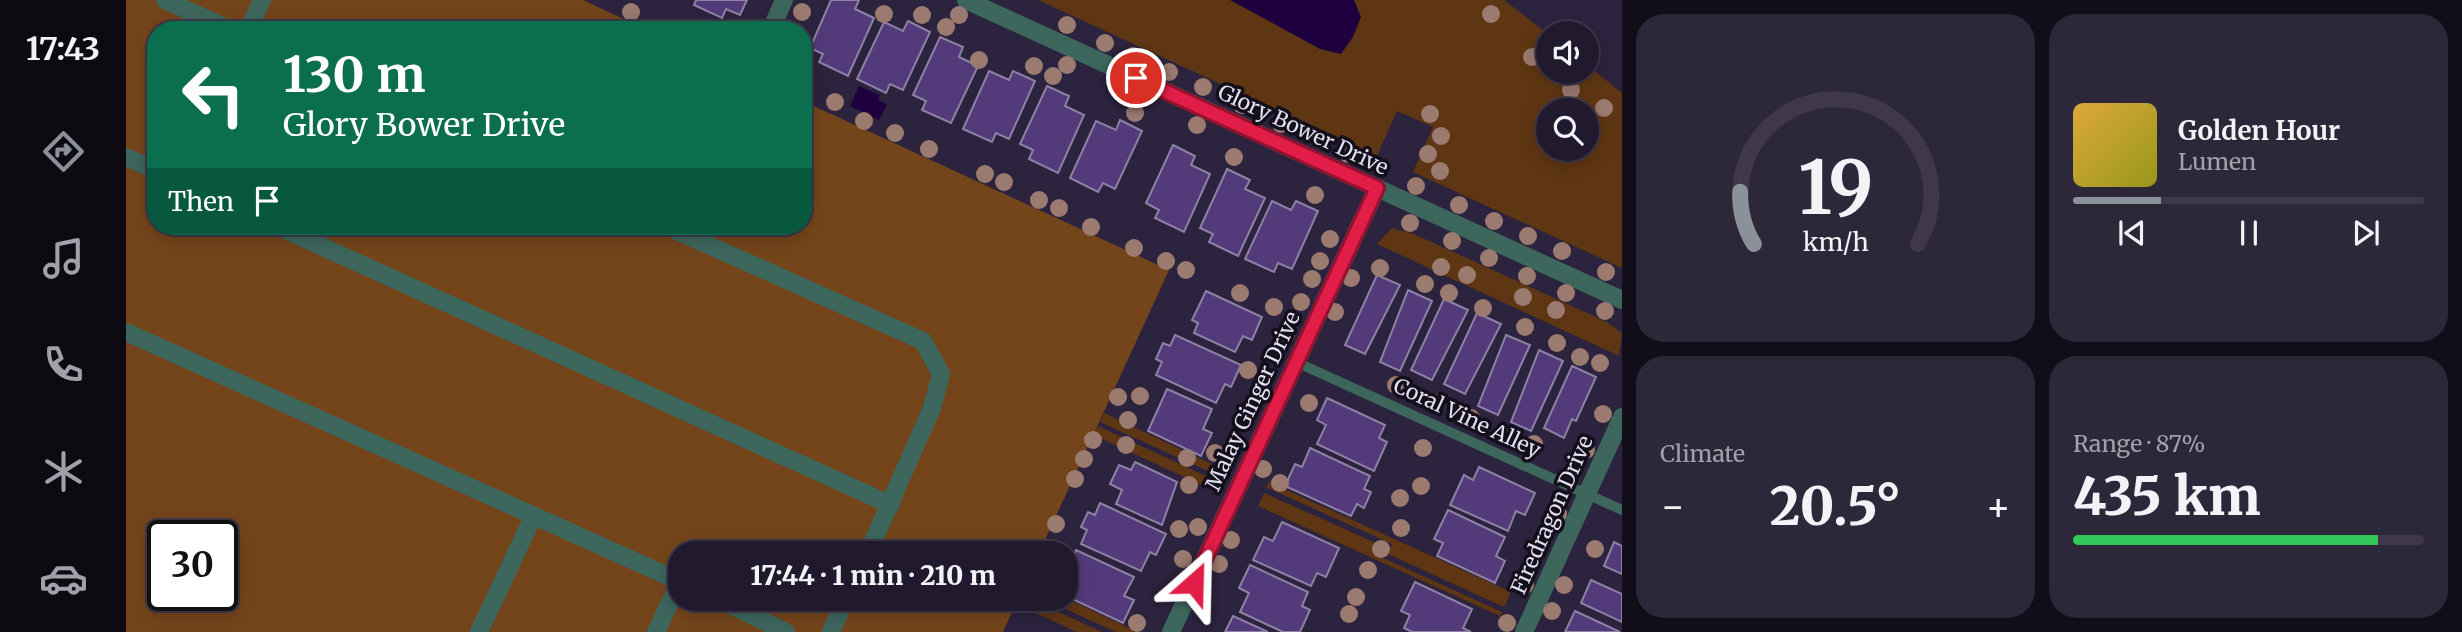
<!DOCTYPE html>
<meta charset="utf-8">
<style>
:root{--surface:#211a2e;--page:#2d273a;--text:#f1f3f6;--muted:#a2a1aa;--line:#3e384a;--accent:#8c9099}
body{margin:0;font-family:Merriweather,serif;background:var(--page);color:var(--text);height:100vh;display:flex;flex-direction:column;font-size:26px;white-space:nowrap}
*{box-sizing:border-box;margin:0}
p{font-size:23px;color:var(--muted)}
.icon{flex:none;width:38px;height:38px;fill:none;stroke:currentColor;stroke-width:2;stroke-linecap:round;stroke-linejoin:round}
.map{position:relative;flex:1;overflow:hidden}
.side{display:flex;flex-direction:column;gap:14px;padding:14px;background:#120e19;width:840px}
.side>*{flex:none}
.top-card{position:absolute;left:21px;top:21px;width:665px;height:214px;border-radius:28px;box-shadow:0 4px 18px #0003,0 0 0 2px var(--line);background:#0b6e4f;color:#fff;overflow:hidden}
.tools{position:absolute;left:1410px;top:21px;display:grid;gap:14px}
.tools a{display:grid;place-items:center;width:63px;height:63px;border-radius:50%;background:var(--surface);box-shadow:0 4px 18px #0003,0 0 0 2px var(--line);font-size:35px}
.speed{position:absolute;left:21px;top:520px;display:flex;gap:14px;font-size:35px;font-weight:700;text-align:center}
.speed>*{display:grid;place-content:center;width:91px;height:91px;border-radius:50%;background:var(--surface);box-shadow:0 4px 18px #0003,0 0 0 2px var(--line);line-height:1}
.speed .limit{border:4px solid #111;border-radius:10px;background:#fff;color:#111}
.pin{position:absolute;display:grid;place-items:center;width:60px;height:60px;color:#fff;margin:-30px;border:4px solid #fff;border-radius:50%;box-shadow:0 2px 7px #0007}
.me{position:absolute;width:77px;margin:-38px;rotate:25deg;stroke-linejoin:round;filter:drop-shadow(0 0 5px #0008)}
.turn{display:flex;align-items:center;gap:24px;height:147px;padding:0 21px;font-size:32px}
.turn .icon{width:91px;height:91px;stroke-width:2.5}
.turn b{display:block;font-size:49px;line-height:60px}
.then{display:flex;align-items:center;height:66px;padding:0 21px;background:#0003;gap:14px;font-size:26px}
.big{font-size:52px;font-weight:800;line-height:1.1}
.side .tile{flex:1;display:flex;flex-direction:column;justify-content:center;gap:10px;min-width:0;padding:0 24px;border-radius:28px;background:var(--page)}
.side .dial{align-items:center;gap:0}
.dial svg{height:182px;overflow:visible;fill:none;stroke:var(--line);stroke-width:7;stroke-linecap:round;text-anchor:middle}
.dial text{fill:var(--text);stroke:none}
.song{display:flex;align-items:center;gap:21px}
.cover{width:84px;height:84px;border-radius:10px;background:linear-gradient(135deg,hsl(40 70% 55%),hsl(60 70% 35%))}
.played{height:7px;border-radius:4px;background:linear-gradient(90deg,var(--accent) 25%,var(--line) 25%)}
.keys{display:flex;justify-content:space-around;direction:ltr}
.heat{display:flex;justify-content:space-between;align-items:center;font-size:38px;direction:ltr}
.charge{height:10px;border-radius:5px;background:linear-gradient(90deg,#34c759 87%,var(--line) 0)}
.side .tiles{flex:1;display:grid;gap:14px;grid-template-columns:repeat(2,1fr)}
.trip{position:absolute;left:542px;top:541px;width:410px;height:70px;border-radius:28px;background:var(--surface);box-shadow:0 4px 18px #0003,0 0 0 2px var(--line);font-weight:800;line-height:70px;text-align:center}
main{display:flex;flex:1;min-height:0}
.dock{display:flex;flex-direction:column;width:126px;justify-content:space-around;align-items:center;background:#0d0a12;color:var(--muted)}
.dock .icon{width:49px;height:49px}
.dock .on{color:var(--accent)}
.dock b{font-size:32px;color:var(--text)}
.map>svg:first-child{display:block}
</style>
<main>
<nav class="dock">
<b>17:43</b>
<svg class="icon on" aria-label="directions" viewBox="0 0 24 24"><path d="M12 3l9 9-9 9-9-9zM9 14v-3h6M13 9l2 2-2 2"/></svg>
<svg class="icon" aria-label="music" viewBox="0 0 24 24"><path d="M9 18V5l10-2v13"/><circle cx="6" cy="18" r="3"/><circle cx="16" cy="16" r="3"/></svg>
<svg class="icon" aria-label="phone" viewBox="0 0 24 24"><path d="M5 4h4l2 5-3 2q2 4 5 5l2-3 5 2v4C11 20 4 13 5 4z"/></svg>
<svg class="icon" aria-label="climate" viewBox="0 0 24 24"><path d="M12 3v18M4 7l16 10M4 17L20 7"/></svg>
<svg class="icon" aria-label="car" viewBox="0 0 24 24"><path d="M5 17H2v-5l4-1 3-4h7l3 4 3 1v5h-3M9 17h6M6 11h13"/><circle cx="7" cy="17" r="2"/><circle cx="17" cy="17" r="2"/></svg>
</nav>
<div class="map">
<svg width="1496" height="632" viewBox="0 0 1496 632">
<rect width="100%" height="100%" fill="#2c233e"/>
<g fill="#5e3613" fill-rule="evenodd">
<path d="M912,0H1378L1423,35V72H1461V65L1496,93V268L1287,172L1307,127L1271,111L1251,156ZM1423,110H1461V149H1423Z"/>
<path d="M1266,228L1288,234L1481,322L1496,333L1493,356L1251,244Z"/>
<path d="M978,413L1090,466L1086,473L974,422Z"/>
<path d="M972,426L1084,478L1080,487L967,435Z"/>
<path d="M1143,482L1385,592L1378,607L1262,554L1266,544L1140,487Z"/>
<path d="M1138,493L1250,543L1246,553L1376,612L1374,616L1132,506Z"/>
<path d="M940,598L1011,632H990L917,599Z"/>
<path d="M892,599H904L976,632H951L890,604Z"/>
</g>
<path fill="#74451b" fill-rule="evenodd" d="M0,0H457L521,30H30V226H677V101L1043,270L913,553H555V598L892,599L877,632H0ZM37,536H96V595H37Z"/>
<g fill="#1f003e">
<path d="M1104,0H1228L1235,17L1227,37L1215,54L1194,49Z"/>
<path d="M733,86L754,95L752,100L761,104L753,120L724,106Z"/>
</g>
<g fill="#533a7b" stroke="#8d82a4" stroke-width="2">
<path d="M570,0H621L614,15L600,9L596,18L568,5Z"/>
<path d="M705,0H733L729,9L748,18L722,76L693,62L697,54L684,48Z"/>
<path d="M782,21L804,32L777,90L764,84L760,93L731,79L758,22L777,31Z"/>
<path d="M814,37L837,47L833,57L852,66L825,123L796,110L800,101L787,95Z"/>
<path d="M863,71L883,80L887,71L909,81L883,139L870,133L866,142L837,129Z"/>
<path d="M921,86L943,96L939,106L958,115L932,173L903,159L907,150L894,144Z"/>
<path d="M994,120L1016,131L989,189L977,183L972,192L944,178L970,121L990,130Z"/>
<path d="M1047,145L1069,156L1065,165L1084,174L1058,232L1029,218L1033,210L1020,203Z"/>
<path d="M1101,169L1124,180L1119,189L1139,198L1112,256L1083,242L1087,234L1074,228Z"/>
<path d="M1146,201L1165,210L1170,201L1192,211L1166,269L1152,263L1148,272L1119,259Z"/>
<path d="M1251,275L1274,285L1239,354L1219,345Z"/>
<path d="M1282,290L1306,301L1274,371L1254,362Z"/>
<path d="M1080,291L1136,317L1126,340L1117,336L1109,352L1068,333L1072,323L1066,320Z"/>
<path d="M1318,299L1342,310L1306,380L1285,370Z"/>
<path d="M1351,313L1375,324L1339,394L1318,384Z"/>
<path d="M1049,335L1115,365L1105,387L1099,384L1090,403L1030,375L1036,362L1030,359L1037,343L1044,346Z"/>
<path d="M1380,335L1404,345L1372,415L1352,406Z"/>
<path d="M1413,350L1437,361L1405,431L1385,422Z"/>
<path d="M1446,366L1470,377L1450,421L1446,419L1438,438L1418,428Z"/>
<path d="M1041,389L1086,409L1077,429L1086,433L1075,456L1022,431Z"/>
<path d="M1201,398L1259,425L1253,438L1261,442L1248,471L1191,444L1200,425L1191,420Z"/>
<path d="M1184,448L1244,476L1238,489L1245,492L1238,508L1231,504L1225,516L1159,486L1169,464L1176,467Z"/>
<path d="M1009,462L1051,482L1036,525L990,504L996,490L984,484L993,465L1005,470Z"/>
<path d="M1353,467L1409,493L1399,515L1390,511L1382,531L1324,505L1338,475L1347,480Z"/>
<path d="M974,503L1040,534L1030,555L1024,552L1015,571L955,544L961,530L955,527L962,512L969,515Z"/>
<path d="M1322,510L1379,537L1370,556L1379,561L1369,583L1311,556L1317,543L1308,539Z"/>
<path d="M1156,522L1213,548L1200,577L1191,573L1185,586L1127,560L1138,537L1147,541Z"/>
<path d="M1488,542L1496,546V574L1478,566Z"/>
<path d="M950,550L1008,577L998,596L1008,600L997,623L940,596L945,583L940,580V573Z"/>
<path d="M1124,565L1182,592L1176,606L1184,610L1174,632H1157L1114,612L1123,593L1113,588Z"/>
<path d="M1465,580L1496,594V622L1455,603Z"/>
<path d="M1289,582L1346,609L1337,628L1345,632H1286L1278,628L1284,615L1275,611Z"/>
<path d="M1449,611L1494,632H1439Z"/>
<path d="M1107,616L1142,632H1099Z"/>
</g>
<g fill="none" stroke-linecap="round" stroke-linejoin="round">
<path stroke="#3d665d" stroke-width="10" d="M1170,362L1496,510"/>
<g stroke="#3d665d" stroke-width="18">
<path d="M39,0L105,30"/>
<path d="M840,0L1496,300"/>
<path d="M122,30L136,0"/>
<path d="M645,30L658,0"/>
<path d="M0,157L30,170"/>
<path d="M151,226L765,505"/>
<path d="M540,226L797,341L815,374L806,408L742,553"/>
<path d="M0,332L555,582"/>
<path d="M590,598L660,632"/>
<path d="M353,632L407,517"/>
<path d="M530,632L554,581"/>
<path d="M705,632L720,598"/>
<path d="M1045,632L1251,188"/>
<path d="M1398,632L1496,417"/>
</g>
</g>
<g fill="#9b7a70">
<circle cx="505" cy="12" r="9"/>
<circle cx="676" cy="12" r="9"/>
<circle cx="758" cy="14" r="9"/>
<circle cx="1365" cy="14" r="9"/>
<circle cx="796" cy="15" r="9"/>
<circle cx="833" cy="15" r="9"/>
<circle cx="941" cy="25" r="9"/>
<circle cx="820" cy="27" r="9"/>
<circle cx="979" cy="43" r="9"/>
<circle cx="1007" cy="56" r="9"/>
<circle cx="1406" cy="57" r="9"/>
<circle cx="853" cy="60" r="9"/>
<circle cx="941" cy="65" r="9"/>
<circle cx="908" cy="66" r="9"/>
<circle cx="1043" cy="72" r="9"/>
<circle cx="927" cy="76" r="9"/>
<circle cx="1077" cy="87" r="9"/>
<circle cx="1445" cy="90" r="9"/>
<circle cx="709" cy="102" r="9"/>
<circle cx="1116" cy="105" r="9"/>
<circle cx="1478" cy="108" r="9"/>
<circle cx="1009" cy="113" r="9"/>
<circle cx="1304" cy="114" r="9"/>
<circle cx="738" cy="121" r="9"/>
<circle cx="1155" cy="124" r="9"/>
<circle cx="1071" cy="125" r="9"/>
<circle cx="769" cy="133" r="9"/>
<circle cx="1315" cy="136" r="9"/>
<circle cx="1194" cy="140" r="9"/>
<circle cx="803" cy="149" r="9"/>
<circle cx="1222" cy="154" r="9"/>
<circle cx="1302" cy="154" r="9"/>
<circle cx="1108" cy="157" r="9"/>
<circle cx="1314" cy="171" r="9"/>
<circle cx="859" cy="174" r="9"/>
<circle cx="878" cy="182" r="9"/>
<circle cx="1290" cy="186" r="9"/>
<circle cx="1189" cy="195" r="9"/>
<circle cx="913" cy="200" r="9"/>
<circle cx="1333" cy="205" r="9"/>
<circle cx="933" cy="208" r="9"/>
<circle cx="1368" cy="221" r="9"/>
<circle cx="1284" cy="223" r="9"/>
<circle cx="965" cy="227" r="9"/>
<circle cx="1402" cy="236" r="9"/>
<circle cx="1204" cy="239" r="9"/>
<circle cx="1326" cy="241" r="9"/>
<circle cx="1008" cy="248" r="9"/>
<circle cx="1436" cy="251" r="9"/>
<circle cx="1363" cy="258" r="9"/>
<circle cx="1040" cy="261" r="9"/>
<circle cx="1194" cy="261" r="9"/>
<circle cx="1315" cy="267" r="9"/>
<circle cx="1254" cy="268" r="9"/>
<circle cx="1060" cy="270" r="9"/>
<circle cx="1480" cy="272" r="9"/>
<circle cx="1341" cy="275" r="9"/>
<circle cx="1401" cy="276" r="9"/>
<circle cx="1225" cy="278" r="9"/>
<circle cx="1186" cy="279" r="9"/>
<circle cx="1299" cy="284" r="9"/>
<circle cx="1114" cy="293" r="9"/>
<circle cx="1323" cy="293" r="9"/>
<circle cx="1440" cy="293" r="9"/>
<circle cx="1397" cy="297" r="9"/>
<circle cx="1175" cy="302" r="9"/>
<circle cx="1148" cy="307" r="9"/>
<circle cx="1357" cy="308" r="9"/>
<circle cx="1430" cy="310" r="9"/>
<circle cx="1479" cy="311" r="9"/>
<circle cx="1209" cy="312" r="9"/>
<circle cx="1399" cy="327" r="9"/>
<circle cx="1160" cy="335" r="9"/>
<circle cx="1431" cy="343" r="9"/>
<circle cx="1454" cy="357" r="9"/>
<circle cx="1474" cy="363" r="9"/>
<circle cx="1122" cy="370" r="9"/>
<circle cx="1136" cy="385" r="9"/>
<circle cx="1270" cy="385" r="9"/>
<circle cx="1014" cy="396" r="9"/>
<circle cx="992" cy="397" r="9"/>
<circle cx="1183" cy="403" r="9"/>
<circle cx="1310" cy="403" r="9"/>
<circle cx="1477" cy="414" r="9"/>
<circle cx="1345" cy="418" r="9"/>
<circle cx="1002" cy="420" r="9"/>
<circle cx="1376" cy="433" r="9"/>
<circle cx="967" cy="440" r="9"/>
<circle cx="1408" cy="444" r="9"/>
<circle cx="1000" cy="445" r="9"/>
<circle cx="1297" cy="448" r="9"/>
<circle cx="1460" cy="450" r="9"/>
<circle cx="1089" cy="453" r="9"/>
<circle cx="1061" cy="458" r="9"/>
<circle cx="958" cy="459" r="9"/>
<circle cx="1137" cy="469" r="9"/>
<circle cx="949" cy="479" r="9"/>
<circle cx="1154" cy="483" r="9"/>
<circle cx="1063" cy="485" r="9"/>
<circle cx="1295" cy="486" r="9"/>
<circle cx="1274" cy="498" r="9"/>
<circle cx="1432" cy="514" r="9"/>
<circle cx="930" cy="524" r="9"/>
<circle cx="1072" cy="527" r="9"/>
<circle cx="1275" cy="528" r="9"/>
<circle cx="1053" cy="529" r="9"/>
<circle cx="1105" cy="540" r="9"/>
<circle cx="1255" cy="549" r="9"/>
<circle cx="1469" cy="549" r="9"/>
<circle cx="1057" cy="559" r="9"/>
<circle cx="1093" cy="564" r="9"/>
<circle cx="1242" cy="570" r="9"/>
<circle cx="1399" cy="585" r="9"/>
<circle cx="1438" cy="585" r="9"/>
<circle cx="1230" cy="597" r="9"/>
<circle cx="1426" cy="611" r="9"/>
<circle cx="1223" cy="614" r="9"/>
<circle cx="1011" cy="623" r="9"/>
<circle cx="1381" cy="623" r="9"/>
</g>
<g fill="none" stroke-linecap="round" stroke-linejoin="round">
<g stroke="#92132f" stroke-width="18">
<path id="route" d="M1010,78L1251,188L1068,583"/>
</g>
<use href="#route" stroke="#e11d48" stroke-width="12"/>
</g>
<g text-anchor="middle" stroke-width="7" stroke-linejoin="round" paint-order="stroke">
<g font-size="21" fill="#e3def0" stroke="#130f1b">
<text transform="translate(1177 130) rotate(25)" y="7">Glory Bower Drive</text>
<text transform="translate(1127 401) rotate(-65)" y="7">Malay Ginger Drive</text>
<text transform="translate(1341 418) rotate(25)" y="7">Coral Vine Alley</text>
<text transform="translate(1426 515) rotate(-66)" y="7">Firedragon Drive</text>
</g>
</g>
</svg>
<div class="tools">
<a><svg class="icon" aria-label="sound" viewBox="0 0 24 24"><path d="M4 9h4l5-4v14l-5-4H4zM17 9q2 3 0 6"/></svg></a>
<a><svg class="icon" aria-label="search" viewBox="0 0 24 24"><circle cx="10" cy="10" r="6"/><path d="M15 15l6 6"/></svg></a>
</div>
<div class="speed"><div class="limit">30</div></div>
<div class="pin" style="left:1010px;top:78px;background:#d93025"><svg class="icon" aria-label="arrive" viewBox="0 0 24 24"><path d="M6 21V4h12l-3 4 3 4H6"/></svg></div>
<svg class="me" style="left:1068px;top:583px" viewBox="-20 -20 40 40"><path d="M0-17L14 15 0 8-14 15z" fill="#e11d48" stroke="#fff" stroke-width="4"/></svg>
<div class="trip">17:44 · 1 min · 210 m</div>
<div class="top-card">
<div class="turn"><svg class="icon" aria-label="left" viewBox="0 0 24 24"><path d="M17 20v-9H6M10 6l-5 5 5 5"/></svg><div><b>130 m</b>Glory Bower Drive</div></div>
<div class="then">Then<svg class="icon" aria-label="arrive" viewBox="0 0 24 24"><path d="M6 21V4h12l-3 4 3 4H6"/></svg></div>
</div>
</div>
<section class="side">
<div class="tiles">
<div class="tile dial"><svg viewBox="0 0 100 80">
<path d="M14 69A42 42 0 1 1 86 69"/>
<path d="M14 69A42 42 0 0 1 8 46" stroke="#8c9099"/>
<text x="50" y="56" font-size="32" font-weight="700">19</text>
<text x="50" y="72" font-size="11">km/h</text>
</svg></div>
<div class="tile">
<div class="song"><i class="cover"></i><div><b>Golden Hour</b><p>Lumen</p></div></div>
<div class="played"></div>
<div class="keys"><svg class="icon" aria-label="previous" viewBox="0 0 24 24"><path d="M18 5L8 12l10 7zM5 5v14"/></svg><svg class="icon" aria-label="pause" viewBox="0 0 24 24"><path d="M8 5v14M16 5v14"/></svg><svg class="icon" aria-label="next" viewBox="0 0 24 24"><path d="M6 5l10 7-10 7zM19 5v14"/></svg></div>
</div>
<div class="tile"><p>Climate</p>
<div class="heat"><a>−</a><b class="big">20.5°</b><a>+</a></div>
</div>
<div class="tile"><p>Range · 87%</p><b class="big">435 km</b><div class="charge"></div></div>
</div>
</section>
</main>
